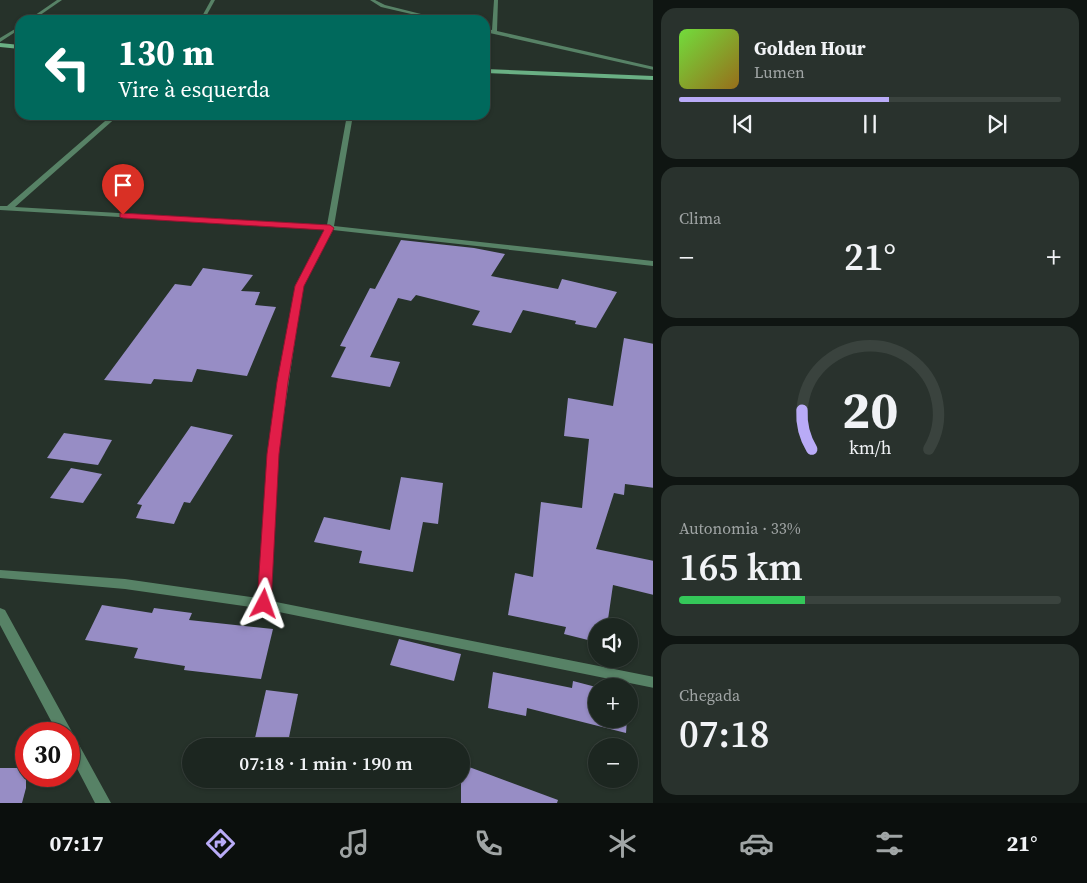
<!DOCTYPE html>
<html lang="pt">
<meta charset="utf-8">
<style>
:root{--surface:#1c2620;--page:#29322d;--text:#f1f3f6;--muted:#a0a5a5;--line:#3a433e;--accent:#b9abf7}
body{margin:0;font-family:"Source Serif 4",serif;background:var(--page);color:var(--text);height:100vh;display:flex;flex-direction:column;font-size:19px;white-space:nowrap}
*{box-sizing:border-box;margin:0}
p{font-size:16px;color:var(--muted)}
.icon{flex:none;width:28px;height:28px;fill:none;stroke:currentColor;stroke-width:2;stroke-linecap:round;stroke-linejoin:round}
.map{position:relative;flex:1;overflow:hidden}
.panel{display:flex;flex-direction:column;gap:8px;padding:8px;background:#0f1512;width:434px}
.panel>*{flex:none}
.top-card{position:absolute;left:15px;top:15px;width:475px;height:105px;border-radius:15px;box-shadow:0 1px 4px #0004,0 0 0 1px var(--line);background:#00695c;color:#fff;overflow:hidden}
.buttons{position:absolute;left:588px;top:618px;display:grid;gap:10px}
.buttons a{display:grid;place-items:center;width:50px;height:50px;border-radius:50%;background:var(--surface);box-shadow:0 1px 4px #0004,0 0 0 1px var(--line);font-size:25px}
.speed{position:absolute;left:15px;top:722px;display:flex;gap:10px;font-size:25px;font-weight:700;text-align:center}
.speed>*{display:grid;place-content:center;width:65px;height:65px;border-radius:50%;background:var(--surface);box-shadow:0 1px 4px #0004,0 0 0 1px var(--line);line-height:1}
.speed .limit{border:8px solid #d22;background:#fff;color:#111}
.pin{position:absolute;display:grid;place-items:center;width:42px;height:42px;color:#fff;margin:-51px -21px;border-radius:50% 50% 50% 0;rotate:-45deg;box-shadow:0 0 5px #0007}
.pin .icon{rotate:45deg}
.me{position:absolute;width:55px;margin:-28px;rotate:4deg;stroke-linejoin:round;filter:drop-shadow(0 0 4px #0008)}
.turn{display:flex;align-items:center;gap:18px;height:105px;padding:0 20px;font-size:22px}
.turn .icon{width:65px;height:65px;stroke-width:2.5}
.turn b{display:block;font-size:35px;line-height:42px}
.big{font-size:38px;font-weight:600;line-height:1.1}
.panel .tile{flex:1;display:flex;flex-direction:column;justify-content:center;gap:8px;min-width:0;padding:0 18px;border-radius:15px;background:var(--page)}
.panel .dial{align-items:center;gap:0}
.dial svg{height:130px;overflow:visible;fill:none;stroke:var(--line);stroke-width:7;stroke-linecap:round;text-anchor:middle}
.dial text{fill:var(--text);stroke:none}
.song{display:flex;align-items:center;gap:15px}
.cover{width:60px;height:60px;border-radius:8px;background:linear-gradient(135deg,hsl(100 70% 55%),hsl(40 70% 35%))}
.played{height:5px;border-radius:2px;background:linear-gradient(90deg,var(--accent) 55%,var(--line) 55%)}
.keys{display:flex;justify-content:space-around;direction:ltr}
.heat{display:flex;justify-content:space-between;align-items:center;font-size:28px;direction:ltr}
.charge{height:8px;border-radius:4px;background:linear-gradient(90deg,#34c759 33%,var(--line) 0)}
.trip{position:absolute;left:182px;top:738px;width:288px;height:50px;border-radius:25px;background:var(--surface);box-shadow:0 1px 4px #0004,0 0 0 1px var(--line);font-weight:600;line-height:50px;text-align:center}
.tabs{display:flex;height:80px;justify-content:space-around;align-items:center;background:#0b0f0d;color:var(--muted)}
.tabs .icon{width:35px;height:35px}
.tabs .on{color:var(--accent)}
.tabs b{font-size:22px;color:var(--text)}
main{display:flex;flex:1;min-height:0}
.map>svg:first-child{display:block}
</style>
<main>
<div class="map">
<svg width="654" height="803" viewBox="0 0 654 803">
<rect width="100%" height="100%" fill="#26322a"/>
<g fill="#978dc5">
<path d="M401,240L474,248L505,254L491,276L558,289L562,279L617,292L596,328L575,324L576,321L523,310L511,333L472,325L480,311L416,295L411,301L398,298L370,357L400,362L390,387L331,377L346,347L340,346L370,288L375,289Z"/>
<path d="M203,268L253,275L241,291L260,292L255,305L276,307L247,376L197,369L192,382L154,379L151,384L104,380L175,284L191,286Z"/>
<path d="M624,338L654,344V488L625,484L624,495L614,493L596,549L654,561V595L613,585L607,626H596V642L564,634L566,627L508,615L515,573L533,577L541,502L582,508L589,439L564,436L568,398L613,406Z"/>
<path d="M191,426L233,435L190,503L184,502L174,524L136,518L142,505L137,504Z"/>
<path d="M64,433L112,440L98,465L47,458Z"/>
<path d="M71,468L102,474L83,503L50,498Z"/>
<path d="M401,477L443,483L438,524L423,522L413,572L359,563L362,551L314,542L324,517L390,530Z"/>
<path d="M102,605L152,613L154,608L192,613L189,620L273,629L261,679L184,670L185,666L134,658L138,648L85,640Z"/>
<path d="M399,639L461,654L454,681L390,665Z"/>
<path d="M493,672L572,688L573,681L596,687V719H627L626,733L527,708L526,716L488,708Z"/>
<path d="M266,690L298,694L288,742L255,738Z"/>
<path d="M461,764L558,800L557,803H461Z"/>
<path d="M0,768H26V788L22,803H0Z"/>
</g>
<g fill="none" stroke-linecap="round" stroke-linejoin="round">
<g fill="#578266" fill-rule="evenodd">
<path d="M57,0H62L33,20H28Z"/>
<path d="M211,0H215L204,20H200Z"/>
<path d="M370,0H375L385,5L445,20H437L381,7Z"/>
<path d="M494,0H498L497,31L654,67V70L485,32V28L492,30Z"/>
<path d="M20,26V29L0,42V38Z"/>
<path d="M112,115H119L15,207L327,225L347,115H353L334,226L654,261V266L333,230L303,286L278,455L271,601L654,677V688L264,609L125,589L0,578V570L125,579L258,598L268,455L295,286L325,229L0,210V206H7Z"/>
<path d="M0,608L5,610L111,803H95L69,753V734H58L0,625Z"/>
</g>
<g fill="#6ab084" fill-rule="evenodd">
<path d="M0,43L20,45V49L0,47Z"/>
<path d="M485,69L654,76V80L485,73Z"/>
</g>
</g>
<path fill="#e11d48" stroke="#92132f" d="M120,213L330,225L334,228L304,286L288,382L279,454L271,604L269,608L264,610L259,608L257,604L267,454L277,382L295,286L324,230L123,218L120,217Z"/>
</svg>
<div class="buttons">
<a><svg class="icon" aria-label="sound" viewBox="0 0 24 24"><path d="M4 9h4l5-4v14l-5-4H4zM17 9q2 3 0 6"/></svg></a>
<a>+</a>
<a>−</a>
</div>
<div class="speed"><div class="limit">30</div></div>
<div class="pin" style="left:123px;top:215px;background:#d93025"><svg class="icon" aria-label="arrive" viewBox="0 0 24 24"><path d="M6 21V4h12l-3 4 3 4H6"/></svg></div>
<svg class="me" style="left:264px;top:604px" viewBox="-20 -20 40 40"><path d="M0-17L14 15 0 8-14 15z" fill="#e11d48" stroke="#fff" stroke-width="4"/></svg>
<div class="trip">07:18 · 1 min · 190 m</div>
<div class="top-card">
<div class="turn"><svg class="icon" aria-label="left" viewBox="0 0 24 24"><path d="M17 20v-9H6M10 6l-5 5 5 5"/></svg><div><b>130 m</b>Vire à esquerda</div></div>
</div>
</div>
<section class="panel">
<div class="tile">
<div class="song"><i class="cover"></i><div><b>Golden Hour</b><p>Lumen</p></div></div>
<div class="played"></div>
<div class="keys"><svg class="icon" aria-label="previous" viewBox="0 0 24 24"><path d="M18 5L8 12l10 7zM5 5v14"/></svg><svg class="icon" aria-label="pause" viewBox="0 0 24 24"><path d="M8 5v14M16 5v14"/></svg><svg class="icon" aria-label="next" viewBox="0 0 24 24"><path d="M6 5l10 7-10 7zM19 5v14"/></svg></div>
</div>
<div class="tile"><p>Clima</p>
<div class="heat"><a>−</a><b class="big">21°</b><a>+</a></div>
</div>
<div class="tile dial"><svg viewBox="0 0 100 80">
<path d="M14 69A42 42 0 1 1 86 69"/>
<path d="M14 69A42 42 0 0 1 8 45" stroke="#b9abf7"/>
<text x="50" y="56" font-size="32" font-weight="700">20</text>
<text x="50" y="72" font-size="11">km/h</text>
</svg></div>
<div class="tile"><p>Autonomia · 33%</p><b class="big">165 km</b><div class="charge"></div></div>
<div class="tile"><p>Chegada</p><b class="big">07:18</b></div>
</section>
</main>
<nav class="tabs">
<b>07:17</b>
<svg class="icon on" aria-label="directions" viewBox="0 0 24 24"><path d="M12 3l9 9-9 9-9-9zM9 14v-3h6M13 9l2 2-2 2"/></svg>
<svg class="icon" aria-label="music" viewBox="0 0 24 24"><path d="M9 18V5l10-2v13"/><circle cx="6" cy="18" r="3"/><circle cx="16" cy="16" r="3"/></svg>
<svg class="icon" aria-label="phone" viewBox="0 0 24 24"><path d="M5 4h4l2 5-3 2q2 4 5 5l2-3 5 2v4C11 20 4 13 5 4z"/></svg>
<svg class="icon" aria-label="climate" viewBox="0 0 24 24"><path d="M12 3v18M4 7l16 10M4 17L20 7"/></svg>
<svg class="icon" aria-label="car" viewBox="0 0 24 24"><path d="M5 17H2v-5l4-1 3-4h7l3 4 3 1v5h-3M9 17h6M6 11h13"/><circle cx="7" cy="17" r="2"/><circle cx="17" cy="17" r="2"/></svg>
<svg class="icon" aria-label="filters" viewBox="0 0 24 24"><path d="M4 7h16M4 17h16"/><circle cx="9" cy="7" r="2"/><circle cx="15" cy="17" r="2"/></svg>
<b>21°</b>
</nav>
